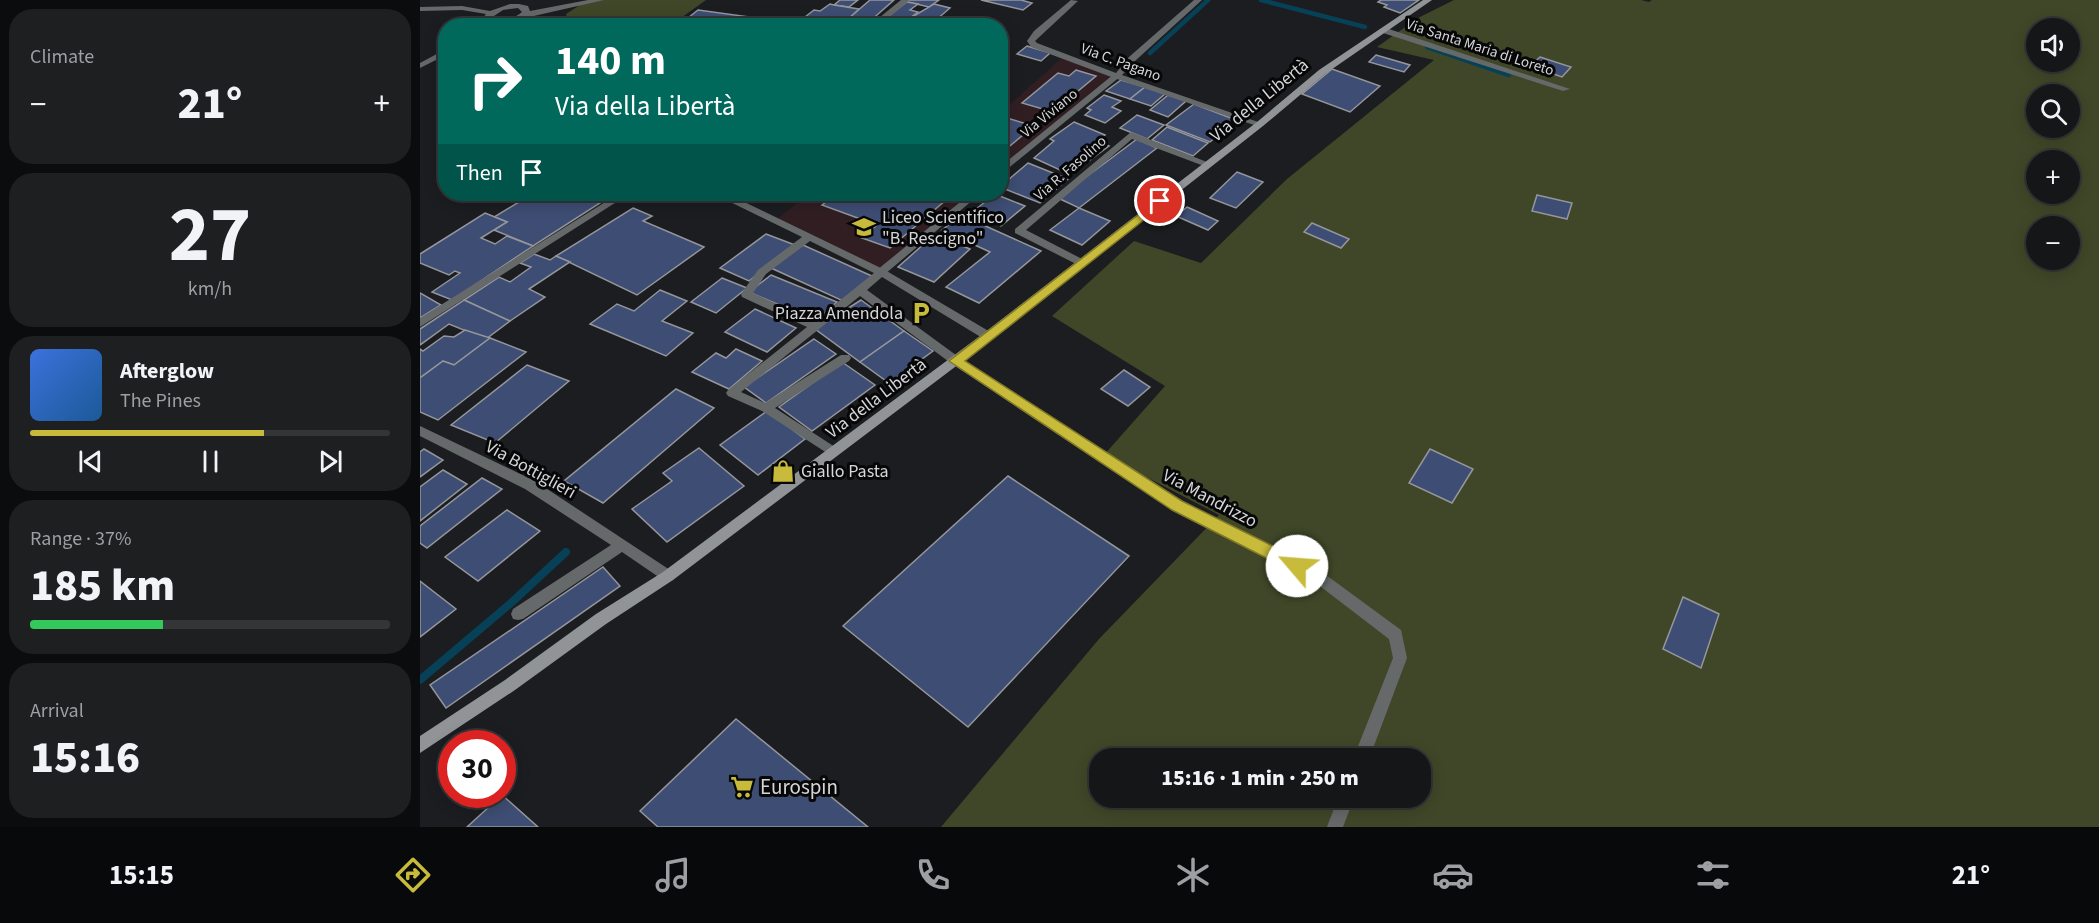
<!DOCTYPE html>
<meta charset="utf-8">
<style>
:root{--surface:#141618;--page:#1d1f21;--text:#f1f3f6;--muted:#9d9fa2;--line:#333537;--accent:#c8bb3b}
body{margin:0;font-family:"Source Sans 3",sans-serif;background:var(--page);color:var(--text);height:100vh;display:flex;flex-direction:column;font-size:22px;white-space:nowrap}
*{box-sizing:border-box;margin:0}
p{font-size:20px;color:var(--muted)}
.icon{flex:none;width:33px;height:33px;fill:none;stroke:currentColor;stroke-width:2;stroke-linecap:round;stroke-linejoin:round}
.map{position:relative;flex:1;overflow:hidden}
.drawer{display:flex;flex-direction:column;gap:9px;padding:9px;background:#0b0c0d;width:420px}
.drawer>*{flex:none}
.guide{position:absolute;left:18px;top:18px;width:570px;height:183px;border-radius:24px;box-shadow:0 3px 15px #0003,0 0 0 2px var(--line);background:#00695c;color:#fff;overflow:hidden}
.fabs{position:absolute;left:1606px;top:18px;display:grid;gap:12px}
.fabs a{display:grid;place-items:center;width:54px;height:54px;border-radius:50%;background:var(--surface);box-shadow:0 3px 15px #0003,0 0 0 2px var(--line);font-size:30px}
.speed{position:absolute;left:18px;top:730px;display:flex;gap:12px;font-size:30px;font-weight:700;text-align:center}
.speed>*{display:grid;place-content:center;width:78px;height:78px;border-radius:50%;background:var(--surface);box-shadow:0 3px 15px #0003,0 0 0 2px var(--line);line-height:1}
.speed .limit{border:9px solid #d22;background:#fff;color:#111}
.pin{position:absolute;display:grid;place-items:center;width:51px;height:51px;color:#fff;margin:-26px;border:3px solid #fff;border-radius:50%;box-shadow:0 2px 6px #0007}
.me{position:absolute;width:66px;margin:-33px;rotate:297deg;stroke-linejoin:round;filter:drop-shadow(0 0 4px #0008)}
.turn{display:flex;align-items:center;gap:21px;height:126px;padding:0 18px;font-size:27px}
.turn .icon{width:78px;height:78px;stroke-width:2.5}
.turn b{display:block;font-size:42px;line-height:51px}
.then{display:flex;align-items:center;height:57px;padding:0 18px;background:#0003;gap:12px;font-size:22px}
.big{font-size:45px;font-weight:800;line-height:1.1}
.drawer .widget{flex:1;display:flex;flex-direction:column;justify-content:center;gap:9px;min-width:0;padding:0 21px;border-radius:24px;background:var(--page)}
.drawer .dial{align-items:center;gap:0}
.dial b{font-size:78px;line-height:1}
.song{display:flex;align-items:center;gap:18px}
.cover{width:72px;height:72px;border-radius:9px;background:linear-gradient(135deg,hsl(220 70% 55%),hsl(210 70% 35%))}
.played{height:6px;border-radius:3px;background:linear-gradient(90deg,var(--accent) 65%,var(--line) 65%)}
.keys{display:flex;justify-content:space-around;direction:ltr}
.heat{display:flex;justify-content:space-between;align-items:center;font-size:33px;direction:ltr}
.charge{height:9px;border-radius:4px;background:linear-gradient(90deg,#34c759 37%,var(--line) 0)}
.trip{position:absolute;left:669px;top:748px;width:342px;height:60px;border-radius:24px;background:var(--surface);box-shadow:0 3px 15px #0003,0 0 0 2px var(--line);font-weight:800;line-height:60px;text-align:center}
.tab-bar{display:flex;height:96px;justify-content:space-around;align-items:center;background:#08090a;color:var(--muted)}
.tab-bar .icon{width:42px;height:42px}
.tab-bar .current{color:var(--accent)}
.tab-bar b{font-size:27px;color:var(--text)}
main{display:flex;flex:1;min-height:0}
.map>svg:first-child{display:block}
</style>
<main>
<section class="drawer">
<div class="widget"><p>Climate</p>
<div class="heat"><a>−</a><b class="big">21°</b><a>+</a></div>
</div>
<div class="widget dial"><b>27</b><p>km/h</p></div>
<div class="widget">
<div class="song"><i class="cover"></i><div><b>Afterglow</b><p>The Pines</p></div></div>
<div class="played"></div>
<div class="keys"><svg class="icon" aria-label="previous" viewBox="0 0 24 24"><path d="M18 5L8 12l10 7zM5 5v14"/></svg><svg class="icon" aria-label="pause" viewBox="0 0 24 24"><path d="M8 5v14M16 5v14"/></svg><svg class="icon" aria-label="next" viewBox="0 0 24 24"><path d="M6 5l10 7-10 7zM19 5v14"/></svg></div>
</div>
<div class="widget"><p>Range · 37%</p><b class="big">185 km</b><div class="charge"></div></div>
<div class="widget"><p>Arrival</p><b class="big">15:16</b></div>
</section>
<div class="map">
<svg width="1679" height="827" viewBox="0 0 1679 827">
<rect width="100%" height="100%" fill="#1b1d20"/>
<g fill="#301e23">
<path d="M644,56L697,76L581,172V101L590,104Z"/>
<path d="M389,194H555L461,272L357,219Z"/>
</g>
<g fill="#404728" fill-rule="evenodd">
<path d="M180,0H286L251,25H148L146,14L160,5Z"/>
<path d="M1034,0H1221L1229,2L1232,0H1679V827H521L679,639L799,515L684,455L745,386L632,316L714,241L781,263L867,179L1014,60L957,47L998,18ZM1617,28H1650V62H1617ZM1617,94H1650V128H1617ZM1617,160H1650V194H1617ZM1617,226H1650V260H1617ZM680,759H1000V798H680Z"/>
</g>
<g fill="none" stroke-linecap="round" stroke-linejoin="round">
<g stroke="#064157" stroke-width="4.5">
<path d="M841,0L945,27"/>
<path d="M1007,47L1089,75"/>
<path d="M730,53L788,0"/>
</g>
<path stroke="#064157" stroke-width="8" d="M0,680L91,603L146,552"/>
</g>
<g fill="#3e4d73" stroke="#94969a" stroke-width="1.5">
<path d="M420,0H438L429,7L414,5Z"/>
<path d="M450,0H474L449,22L428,19Z"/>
<path d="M490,0H519L509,7L487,2Z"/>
<path d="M561,0H601L612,3L603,10Z"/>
<path d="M961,0H999L980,13L964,7L967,5L958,2Z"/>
<path d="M487,2L498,4L490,10L498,12L487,20L492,21L486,26H454Z"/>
<path d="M410,4L414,5L439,9L428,19L419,17L413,22L385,17L394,10L400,11Z"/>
<path d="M514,4L530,8L509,26H500L487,20Z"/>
<path d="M278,10L352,20L346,26H258Z"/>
<path d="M519,18L532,21L526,26H509Z"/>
<path d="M434,20L452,22L447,26H408L413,22L427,25Z"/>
<path d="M607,46L630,53L621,61L597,54Z"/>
<path d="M956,55L990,65L984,72L949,62Z"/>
<path d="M1120,57L1151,67L1142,77L1110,66Z"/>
<path d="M912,69L960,86L930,112L882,94Z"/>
<path d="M656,70L676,76L633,112L602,103L638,73L649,76Z"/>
<path d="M701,80L725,87L710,99L686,91Z"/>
<path d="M725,87L745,94L731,106L710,99Z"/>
<path d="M684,95L701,101L692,107L701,111L685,123L665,115L671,110L667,108Z"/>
<path d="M748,95L766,101L748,117L730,110Z"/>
<path d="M774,104L816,120L790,142L746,125Z"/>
<path d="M717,115L744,125L727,139L700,128Z"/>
<path d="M580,116L614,126L580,154Z"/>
<path d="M654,122L685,135L677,141L689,146L666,163L656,159L640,170L614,158L634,141L630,139Z"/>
<path d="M747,127L788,143L773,156L732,140Z"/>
<path d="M717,139L737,148L659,208L638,198Z"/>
<path d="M608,163L648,179L620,203L580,187Z"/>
<path d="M817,172L843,182L816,208L790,198Z"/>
<path d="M112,194H151L159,197L165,194H194L113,246L74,230L87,222L74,217Z"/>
<path d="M399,194H533L470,248L442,238L457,225L402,205L406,202L393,198Z"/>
<path d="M575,194L605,206L581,226L551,213Z"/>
<path d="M1117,195L1152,203L1147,219L1112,211Z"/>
<path d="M767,207L798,221L788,230L756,216Z"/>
<path d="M213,208L232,216L223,221L284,247L217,295L136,256Z"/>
<path d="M659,208L690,221L662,245L630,230Z"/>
<path d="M65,213L87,222L61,238L75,244L87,236L113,246L32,300L12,292L40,273L35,271L29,275L0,263V254Z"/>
<path d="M541,215L621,251L559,303L526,287L570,252L522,230Z"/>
<path d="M892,223L929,239L921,248L884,232Z"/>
<path d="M346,234L375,245L329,281L300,268Z"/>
<path d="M514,235L550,249L514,282L478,267Z"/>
<path d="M383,245L454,277L423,301L351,268Z"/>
<path d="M114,254L130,260L136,256L150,262L109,289L125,297L90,321L44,300L79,277L90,282L111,267L100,263Z"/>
<path d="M351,275L417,302L396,321L329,292Z"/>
<path d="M302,278L327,288L296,313L271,302Z"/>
<path d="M240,290L267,301L242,321L273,333L246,356L170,324L197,304L214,311Z"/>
<path d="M0,293L21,305L0,318Z"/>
<path d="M44,300L90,321L66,339L29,324L0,345V329Z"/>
<path d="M441,300L484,331L440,362L395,329Z"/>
<path d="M335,309L376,328L347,352L305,332Z"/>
<path d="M45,330L70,338L34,365L23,361L0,378V349L3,351L24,336L34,337Z"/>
<path d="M484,331L513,351L469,383L440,362Z"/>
<path d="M70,338L106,352L18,420L0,412V378L23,361L34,365Z"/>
<path d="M394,339L416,354L346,403L324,387Z"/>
<path d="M316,349L342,361L309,389L272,372L296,353L306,358Z"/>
<path d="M422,362L455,385L392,431L359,407Z"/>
<path d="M107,365L149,381L75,443L31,425Z"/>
<path d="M704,370L730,387L708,406L681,389Z"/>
<path d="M256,389L294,408L183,503L144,481Z"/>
<path d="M347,411L385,439L338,475L300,445Z"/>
<path d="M279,448L324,486L247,542L212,509L252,481L243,473Z"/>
<path d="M4,449L23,460L0,477V452Z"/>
<path d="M1010,449L1053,469L1032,503L989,483Z"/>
<path d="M23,470L47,484L0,521V487Z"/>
<path d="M588,476L709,556L548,727L423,626Z"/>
<path d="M62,478L82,489L7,548L0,543V526Z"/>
<path d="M87,510L120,531L58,581L25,557Z"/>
<path d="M183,567L200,586L26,708L10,685Z"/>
<path d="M0,581L36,609L0,637Z"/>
<path d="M1263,597L1299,614L1281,668L1243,649Z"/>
<path d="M316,719L448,827H238L220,811Z"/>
<path d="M82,795L118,827H47Z"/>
</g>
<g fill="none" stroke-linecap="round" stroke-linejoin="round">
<g fill="#666969" fill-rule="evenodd">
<path d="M694,74L701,76L580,175V167Z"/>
<path d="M550,194H560L465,274H457L456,272L457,270Z"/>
</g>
<g fill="#666969" fill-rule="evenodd">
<path d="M168,0H184L105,18L150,26H127L99,21L87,25H76L63,21L62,19L66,14L42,10L0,11V7L42,6L70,11L90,4H99L108,6L110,11ZM98,8L102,12C93,19 82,24 71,18L83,10Z"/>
<path d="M481,0H490L459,26H449Z"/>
<path d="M651,0L658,1L615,41L617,43L696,73L709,57L774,0H782L715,61L702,75L844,124L840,127L837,126L694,78L611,47L607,41L614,31Z"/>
<path d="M963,29H969L1150,89L1143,91L963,33Z"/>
<path d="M26,49V55L0,68V63Z"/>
<path d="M711,132L792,164L790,166H784L712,139L606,230L666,261L667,263L666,265H658L595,233V229Z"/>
<path d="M198,194H209L0,327V318Z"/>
<path d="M297,194H308L465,270L572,333L574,336L572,339H564L462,277L447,290L540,358L762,502L902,572L981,630L987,658L949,759H933L973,658L969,639L892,580L752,510L532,364L440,296L321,392L345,403L421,355H429L431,358L429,361L355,408L418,449L420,452L418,455H410L342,411L308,396L306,393L308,390L387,327L322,297L321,294L338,270L382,237L298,196ZM390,241L454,273L394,321L333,293L346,274Z"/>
<path d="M0,426L115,481L253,572L255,576L253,580L248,582L243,580L202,552L103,619L98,620L93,619L91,614L93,609L191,545L105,489L0,436Z"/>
<path d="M918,798H934L923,827H907Z"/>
</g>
<path fill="#909496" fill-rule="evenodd" d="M1003,0H1012L905,74L843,126L572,339L253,580L186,624L95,690L0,753V736L85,680L176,614L243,572L564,333L837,122L899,70Z"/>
</g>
<path fill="#c8bb3b" stroke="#827a26" stroke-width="1.5" d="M740,198L746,201L744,204L545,361L762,501L883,561L885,566L883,571L877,573L872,571L752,510L529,361Z"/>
<defs>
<g id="school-bare" transform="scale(1.8)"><path d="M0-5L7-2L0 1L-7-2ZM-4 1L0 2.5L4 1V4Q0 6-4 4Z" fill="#c8bb3b" stroke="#070708" stroke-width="2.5" paint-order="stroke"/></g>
<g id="parking-bare" transform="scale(1.8)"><path d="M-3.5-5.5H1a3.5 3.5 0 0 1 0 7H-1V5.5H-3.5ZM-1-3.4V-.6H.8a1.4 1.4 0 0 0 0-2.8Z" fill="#c8bb3b" stroke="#070708" stroke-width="2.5" paint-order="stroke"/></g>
<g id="shop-bare" transform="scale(1.8)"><path d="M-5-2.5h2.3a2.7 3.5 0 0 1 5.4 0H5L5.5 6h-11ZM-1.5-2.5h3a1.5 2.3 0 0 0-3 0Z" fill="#c8bb3b" stroke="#070708" stroke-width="2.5" paint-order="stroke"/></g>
<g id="supermarket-bare" transform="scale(1.8)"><path d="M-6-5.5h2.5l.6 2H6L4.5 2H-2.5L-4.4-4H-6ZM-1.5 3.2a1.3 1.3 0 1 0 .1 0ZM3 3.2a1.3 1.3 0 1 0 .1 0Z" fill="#c8bb3b" stroke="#070708" stroke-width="2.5" paint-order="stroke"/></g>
</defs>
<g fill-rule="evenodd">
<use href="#school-bare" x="444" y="227"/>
<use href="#parking-bare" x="501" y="313"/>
<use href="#shop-bare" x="363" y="471"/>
<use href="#supermarket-bare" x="322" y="787"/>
</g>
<g text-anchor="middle" stroke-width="6" stroke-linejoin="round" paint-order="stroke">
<g font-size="15" fill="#d5d6d9" stroke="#070708">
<text transform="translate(1060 47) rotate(18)" y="5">Via Santa Maria di Loreto</text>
<text transform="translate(701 62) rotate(20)" y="5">Via C. Pagano</text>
<text transform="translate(629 113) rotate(-39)" y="5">Via Viviano</text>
<text transform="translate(650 168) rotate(-41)" y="5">Via R. Fasolino</text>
</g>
<g font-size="18" fill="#d5d6d9" stroke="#070708">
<text transform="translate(839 100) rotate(-39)" y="6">Via della Libertà</text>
<text transform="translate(456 398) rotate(-37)" y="6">Via della Libertà</text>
<text transform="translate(111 469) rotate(29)" y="6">Via Bottiglieri</text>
<text transform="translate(790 498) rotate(28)" y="6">Via Mandrizzo</text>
</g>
<g font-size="18" fill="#d5d6d9" stroke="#070708" text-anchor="start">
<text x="462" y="223">Liceo Scientifico<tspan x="462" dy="21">"B. Rescigno"</tspan></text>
<text x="483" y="319" text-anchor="end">Piazza Amendola</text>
<text x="381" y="477">Giallo Pasta</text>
</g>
<g font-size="21" fill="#d5d6d9" stroke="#070708" text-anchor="start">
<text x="340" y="794">Eurospin</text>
</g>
</g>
</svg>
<div class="fabs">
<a><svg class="icon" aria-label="sound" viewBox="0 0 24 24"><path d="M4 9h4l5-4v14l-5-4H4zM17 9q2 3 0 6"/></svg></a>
<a><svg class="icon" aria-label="search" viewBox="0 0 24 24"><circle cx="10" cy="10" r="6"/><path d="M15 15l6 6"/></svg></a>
<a>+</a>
<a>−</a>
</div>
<div class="speed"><div class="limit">30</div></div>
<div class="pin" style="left:740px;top:201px;background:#d93025"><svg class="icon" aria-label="arrive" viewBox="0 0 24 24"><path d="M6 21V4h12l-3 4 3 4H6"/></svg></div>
<svg class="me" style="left:877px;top:566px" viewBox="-20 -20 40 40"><circle r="19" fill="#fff"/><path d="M0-13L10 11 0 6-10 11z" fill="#c8bb3b"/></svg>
<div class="trip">15:16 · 1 min · 250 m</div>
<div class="guide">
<div class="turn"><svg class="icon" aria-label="right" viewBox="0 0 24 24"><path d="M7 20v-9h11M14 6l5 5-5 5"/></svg><div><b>140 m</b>Via della Libertà</div></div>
<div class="then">Then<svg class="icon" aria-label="arrive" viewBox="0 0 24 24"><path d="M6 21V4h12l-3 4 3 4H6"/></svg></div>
</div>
</div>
</main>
<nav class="tab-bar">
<b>15:15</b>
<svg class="icon current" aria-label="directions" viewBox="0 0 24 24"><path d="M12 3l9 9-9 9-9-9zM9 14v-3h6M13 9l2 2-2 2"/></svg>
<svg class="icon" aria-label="music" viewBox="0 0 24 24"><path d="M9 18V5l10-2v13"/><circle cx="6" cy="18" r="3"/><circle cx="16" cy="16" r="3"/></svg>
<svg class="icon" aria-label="phone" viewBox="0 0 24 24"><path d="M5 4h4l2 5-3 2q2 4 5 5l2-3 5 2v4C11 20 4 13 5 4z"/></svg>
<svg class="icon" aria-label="climate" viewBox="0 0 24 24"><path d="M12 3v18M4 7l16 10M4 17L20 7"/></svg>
<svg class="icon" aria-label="car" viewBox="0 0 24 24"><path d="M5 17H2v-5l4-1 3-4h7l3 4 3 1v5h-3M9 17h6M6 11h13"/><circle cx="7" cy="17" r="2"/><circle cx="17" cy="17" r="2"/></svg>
<svg class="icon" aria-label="filters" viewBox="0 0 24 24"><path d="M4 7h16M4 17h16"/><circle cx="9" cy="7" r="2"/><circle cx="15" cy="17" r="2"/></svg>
<b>21°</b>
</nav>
